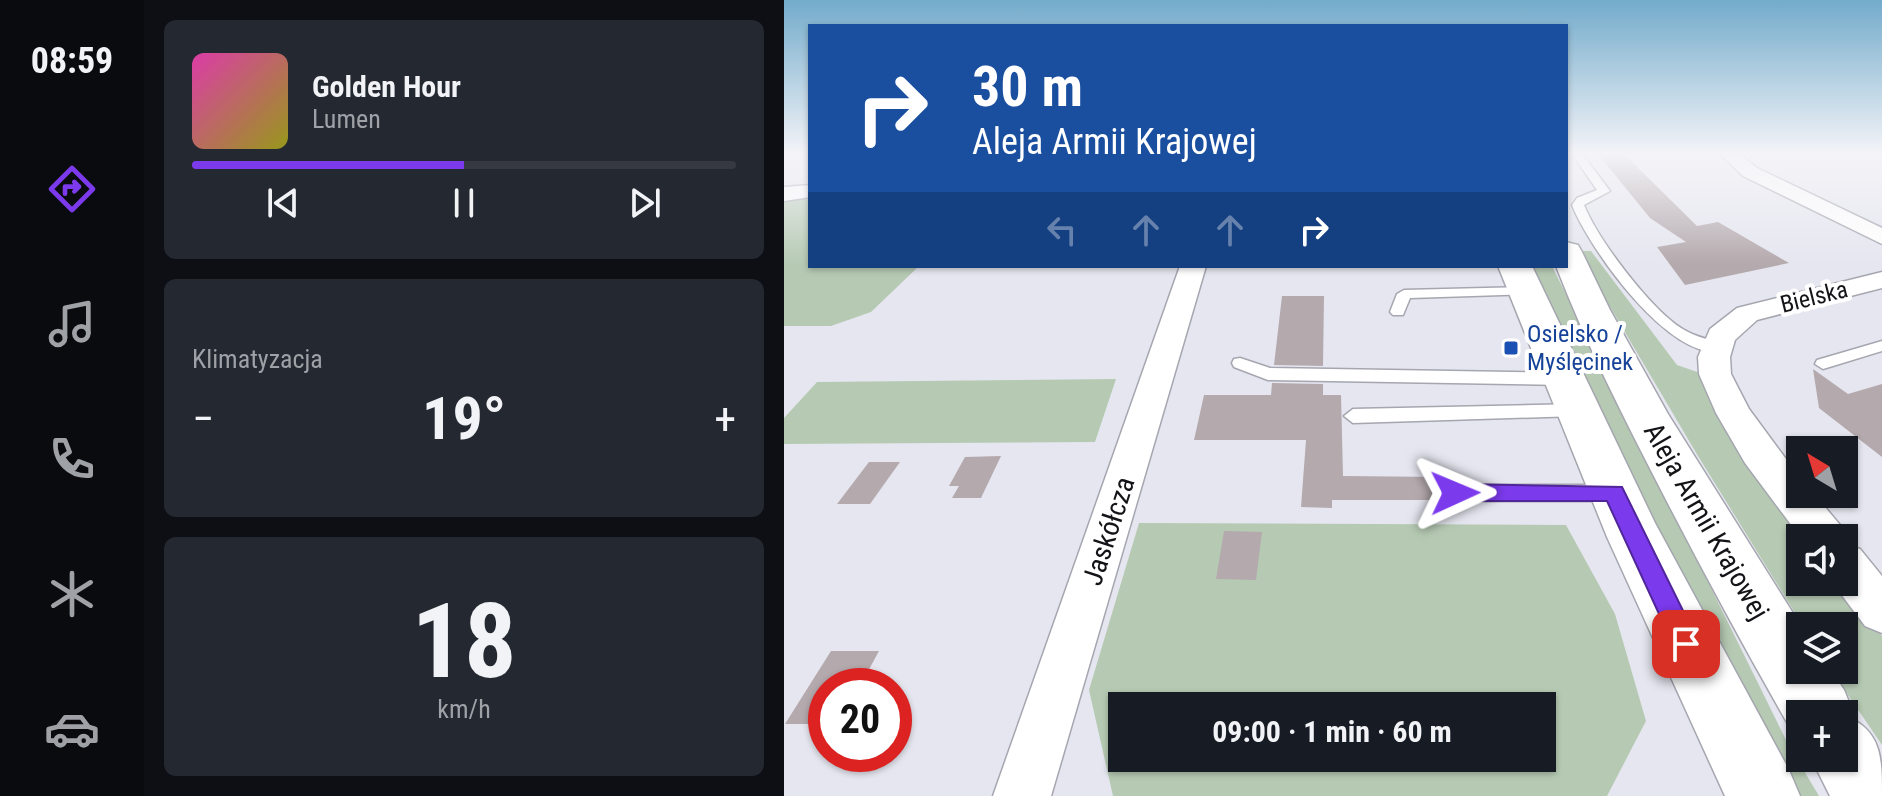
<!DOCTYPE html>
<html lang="pl">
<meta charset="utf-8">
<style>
:root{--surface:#171b24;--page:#242831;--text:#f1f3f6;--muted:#9ea1a6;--line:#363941;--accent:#7c3aed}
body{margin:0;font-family:"Roboto Condensed",sans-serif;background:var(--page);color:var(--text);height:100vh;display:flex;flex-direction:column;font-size:30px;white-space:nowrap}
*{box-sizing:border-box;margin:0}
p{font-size:26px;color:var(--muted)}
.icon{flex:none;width:44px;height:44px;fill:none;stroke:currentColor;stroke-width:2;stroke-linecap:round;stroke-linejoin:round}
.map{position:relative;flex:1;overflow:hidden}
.panel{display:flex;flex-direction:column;gap:20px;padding:20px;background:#0d0f14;width:640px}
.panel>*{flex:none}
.top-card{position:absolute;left:24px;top:24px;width:760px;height:244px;border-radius:0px;box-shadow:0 2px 6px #0004;background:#1a4fa0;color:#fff;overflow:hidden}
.needle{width:52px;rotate:322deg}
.fabs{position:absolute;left:1002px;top:436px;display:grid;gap:16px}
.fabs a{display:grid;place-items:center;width:72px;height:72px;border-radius:0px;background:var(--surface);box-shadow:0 2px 6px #0004;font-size:40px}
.speed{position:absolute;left:24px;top:668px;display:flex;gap:16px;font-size:40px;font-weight:700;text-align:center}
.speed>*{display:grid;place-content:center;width:104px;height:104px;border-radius:50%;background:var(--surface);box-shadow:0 2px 6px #0004;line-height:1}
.speed .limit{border:12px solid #d22;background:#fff;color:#111}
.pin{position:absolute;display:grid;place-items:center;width:68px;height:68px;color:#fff;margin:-34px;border-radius:16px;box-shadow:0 4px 12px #0006}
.me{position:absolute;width:88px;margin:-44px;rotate:89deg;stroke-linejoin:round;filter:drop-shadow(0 0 6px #0008)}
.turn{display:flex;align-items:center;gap:28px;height:168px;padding:0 32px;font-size:36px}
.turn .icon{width:104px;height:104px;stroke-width:2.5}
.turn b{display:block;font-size:56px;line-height:68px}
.lanes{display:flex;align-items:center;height:76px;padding:0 32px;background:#0003;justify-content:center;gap:40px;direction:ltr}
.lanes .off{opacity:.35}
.big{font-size:60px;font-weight:700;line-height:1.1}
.panel .card{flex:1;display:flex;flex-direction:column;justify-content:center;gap:12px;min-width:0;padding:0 28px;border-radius:12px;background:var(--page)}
.panel .dial{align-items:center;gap:0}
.dial b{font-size:104px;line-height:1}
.song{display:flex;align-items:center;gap:24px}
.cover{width:96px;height:96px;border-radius:12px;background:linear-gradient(135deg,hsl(320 70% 55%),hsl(60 70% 35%))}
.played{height:8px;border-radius:4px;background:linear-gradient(90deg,var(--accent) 50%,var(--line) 50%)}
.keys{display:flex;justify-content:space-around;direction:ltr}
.heat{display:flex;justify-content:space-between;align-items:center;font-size:44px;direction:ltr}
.trip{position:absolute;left:324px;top:692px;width:448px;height:80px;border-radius:0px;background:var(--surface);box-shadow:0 2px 6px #0004;font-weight:700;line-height:80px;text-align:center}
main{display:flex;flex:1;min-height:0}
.menu{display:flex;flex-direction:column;width:144px;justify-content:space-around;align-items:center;background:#090b0e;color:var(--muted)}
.menu .icon{width:56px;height:56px}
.menu .current{color:var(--accent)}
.menu b{font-size:36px;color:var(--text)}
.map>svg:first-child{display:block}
</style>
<main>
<nav class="menu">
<b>08:59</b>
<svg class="icon current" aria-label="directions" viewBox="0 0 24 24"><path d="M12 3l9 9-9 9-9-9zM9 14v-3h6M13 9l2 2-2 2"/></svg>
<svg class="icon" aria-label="music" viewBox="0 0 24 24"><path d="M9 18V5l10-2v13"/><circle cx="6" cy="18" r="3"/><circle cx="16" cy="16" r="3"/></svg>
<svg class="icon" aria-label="phone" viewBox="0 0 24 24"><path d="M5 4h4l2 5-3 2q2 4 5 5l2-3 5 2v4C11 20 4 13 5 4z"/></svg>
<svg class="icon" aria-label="climate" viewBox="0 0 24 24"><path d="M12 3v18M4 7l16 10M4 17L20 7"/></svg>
<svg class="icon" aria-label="car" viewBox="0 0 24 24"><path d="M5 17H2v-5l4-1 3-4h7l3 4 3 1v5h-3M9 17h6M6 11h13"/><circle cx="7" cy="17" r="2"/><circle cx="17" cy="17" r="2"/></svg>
</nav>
<section class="panel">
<div class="card">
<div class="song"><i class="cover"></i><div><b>Golden Hour</b><p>Lumen</p></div></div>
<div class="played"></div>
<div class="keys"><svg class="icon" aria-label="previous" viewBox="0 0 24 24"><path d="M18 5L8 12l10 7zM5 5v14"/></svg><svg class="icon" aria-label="pause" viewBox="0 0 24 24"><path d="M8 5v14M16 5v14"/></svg><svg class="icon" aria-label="next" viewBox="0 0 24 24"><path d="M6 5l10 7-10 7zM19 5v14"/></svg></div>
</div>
<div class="card"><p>Klimatyzacja</p>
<div class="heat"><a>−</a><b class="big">19°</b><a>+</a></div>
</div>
<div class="card dial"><b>18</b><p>km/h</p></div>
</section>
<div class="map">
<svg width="1098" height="796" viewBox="0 0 1098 796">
<rect width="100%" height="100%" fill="#e6e6f0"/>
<g fill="#b6cab3" fill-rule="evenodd">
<path d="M26,195V266H135L87,312L47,326H0V199Z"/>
<path d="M793,251H807L893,365L919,374L1022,538H1016V582H1056L1098,636V745L1047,670H1060V626H1019L914,456Z"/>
<path d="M748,266H768L1004,744L1035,796H1008L940,667Z"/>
<path d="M332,379L311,442L0,444V418L33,382Z"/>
<path d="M355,523L782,525L831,614L862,721L823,796H329L305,690ZM338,706H758V758H338Z"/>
</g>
<g fill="#b4a9ad">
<path d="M814,154H840L913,226L934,222L1005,263L901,285L873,247L902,242L866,218Z"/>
<path d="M498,296H540L539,366L490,365Z"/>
<path d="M1029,369L1064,394L1098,384V457L1035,408Z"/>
<path d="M488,383L539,384V395H557L559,476L660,477L661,486L658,495L661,500H548V508L517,507L522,440H410L420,395H487Z"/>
<path d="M217,456L197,498H168L175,486H165L181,457Z"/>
<path d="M85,462H116L86,504H53Z"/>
<path d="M440,531L478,532L472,580L432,579Z"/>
<path d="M47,651H95L76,686H42V724H1Z"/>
</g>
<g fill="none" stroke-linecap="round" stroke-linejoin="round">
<g stroke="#a5a6af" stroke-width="3">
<g id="service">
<path d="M788,154H798L826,191L800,205C814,240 866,308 897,328C909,336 925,340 939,343L941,347L939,351C886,363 805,248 788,205L793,198L813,190Z"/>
<path d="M744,287L749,288V294L626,298L619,315H609L606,312L613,294L620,290Z"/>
<path d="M1098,341V351L1039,369L1031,364L1033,360Z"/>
<path d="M456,358L486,368L780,373L789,379L780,385L484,380L450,367L448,363L450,359Z"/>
<path d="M793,404L802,410L793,416L569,423L560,416L569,409Z"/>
<path d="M671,485H827L834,487L838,493L834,499L827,501H671L664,499L660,493L664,487Z"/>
</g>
</g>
<g stroke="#a5a6af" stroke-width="3">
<g id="minor">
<path d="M936,154H956L973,168L1098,228V244L959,176Z"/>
<path d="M26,185V197L0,201V187Z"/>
<path d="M396,266H422L267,796H209Z"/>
<path d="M1098,272V288L973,320L951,340L946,357L947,374L965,409L1016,478V494H1030L1056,525L1062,538L1060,542V538H1017L961,463L932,413L915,374L914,357L926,329L953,308Z"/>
<path d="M1060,544L1076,549L1098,576V633L1081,626L1048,582H1060Z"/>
</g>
</g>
<g stroke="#a5a6af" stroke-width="3">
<g id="primary">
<path d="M782,242L794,245L798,252L826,310L884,414L1017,626L1016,670H1047L1060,690L1070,714L1068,719C1098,734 1098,761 1098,796H1046L1027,758H1060V714H1016V740L1012,738C965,657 921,575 878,492C840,418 802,344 772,266H782Z"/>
<path d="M714,266H748L871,523L1005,770L1016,796H941L823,537Z"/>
</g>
</g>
<use href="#service" fill="#fff" fill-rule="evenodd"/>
<use href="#minor" fill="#fff" fill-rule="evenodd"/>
<use href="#primary" fill="#fff" fill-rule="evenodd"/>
</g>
<linearGradient id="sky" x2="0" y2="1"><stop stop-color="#73abcb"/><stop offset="0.58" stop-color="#f4f4f8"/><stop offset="1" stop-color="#f4f4f8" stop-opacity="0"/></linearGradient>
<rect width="1098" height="265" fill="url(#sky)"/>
<path fill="#7c3aed" stroke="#51269a" stroke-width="2" d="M671,484L838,487L911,635L915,644L911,653L902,657L893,653L823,501H671L663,499L660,493L663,487Z"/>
<rect fill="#1a4fb4" stroke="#fff" stroke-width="3" x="719" y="340" width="16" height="16" rx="4"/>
<g text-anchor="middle" stroke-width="8" stroke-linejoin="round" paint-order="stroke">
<g font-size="24" fill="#141418" stroke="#fff">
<text transform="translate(1030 297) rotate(-14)" y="8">Bielska</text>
</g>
<g font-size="24" fill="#164399" stroke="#fff" text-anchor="start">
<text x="743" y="342">Osielsko /<tspan x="743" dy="28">Myślęcinek</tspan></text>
</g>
<g font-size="28" fill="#141418" stroke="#fff">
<text transform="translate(923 521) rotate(60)" y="10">Aleja Armii Krajowej</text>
<text transform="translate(324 531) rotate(-72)" y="10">Jaskółcza</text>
</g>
</g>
</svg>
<div class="fabs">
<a><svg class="needle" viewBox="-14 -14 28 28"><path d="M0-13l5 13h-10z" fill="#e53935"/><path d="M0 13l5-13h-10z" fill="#9ea1a6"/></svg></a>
<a><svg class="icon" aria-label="sound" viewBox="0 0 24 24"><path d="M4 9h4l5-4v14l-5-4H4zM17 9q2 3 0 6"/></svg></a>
<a><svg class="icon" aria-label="layers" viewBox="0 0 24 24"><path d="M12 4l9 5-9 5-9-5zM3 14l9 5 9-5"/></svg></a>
<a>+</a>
</div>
<div class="speed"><div class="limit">20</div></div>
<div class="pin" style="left:902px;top:644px;background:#d93025"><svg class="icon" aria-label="arrive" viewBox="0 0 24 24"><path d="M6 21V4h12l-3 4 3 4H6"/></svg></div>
<svg class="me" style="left:671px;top:493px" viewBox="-20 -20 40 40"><path d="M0-17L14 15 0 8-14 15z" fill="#7c3aed" stroke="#fff" stroke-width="4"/></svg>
<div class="trip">09:00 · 1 min · 60 m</div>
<div class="top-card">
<div class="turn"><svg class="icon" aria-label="right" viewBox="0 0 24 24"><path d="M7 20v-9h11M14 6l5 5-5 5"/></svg><div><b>30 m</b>Aleja Armii Krajowej</div></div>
<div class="lanes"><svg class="icon off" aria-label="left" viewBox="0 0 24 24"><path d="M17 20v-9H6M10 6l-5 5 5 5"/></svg><svg class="icon off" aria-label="ahead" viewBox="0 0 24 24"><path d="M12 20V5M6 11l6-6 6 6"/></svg><svg class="icon off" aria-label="ahead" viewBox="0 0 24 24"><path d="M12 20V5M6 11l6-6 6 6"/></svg><svg class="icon" aria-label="right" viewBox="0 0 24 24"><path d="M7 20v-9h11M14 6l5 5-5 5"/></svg></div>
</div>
</div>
</main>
